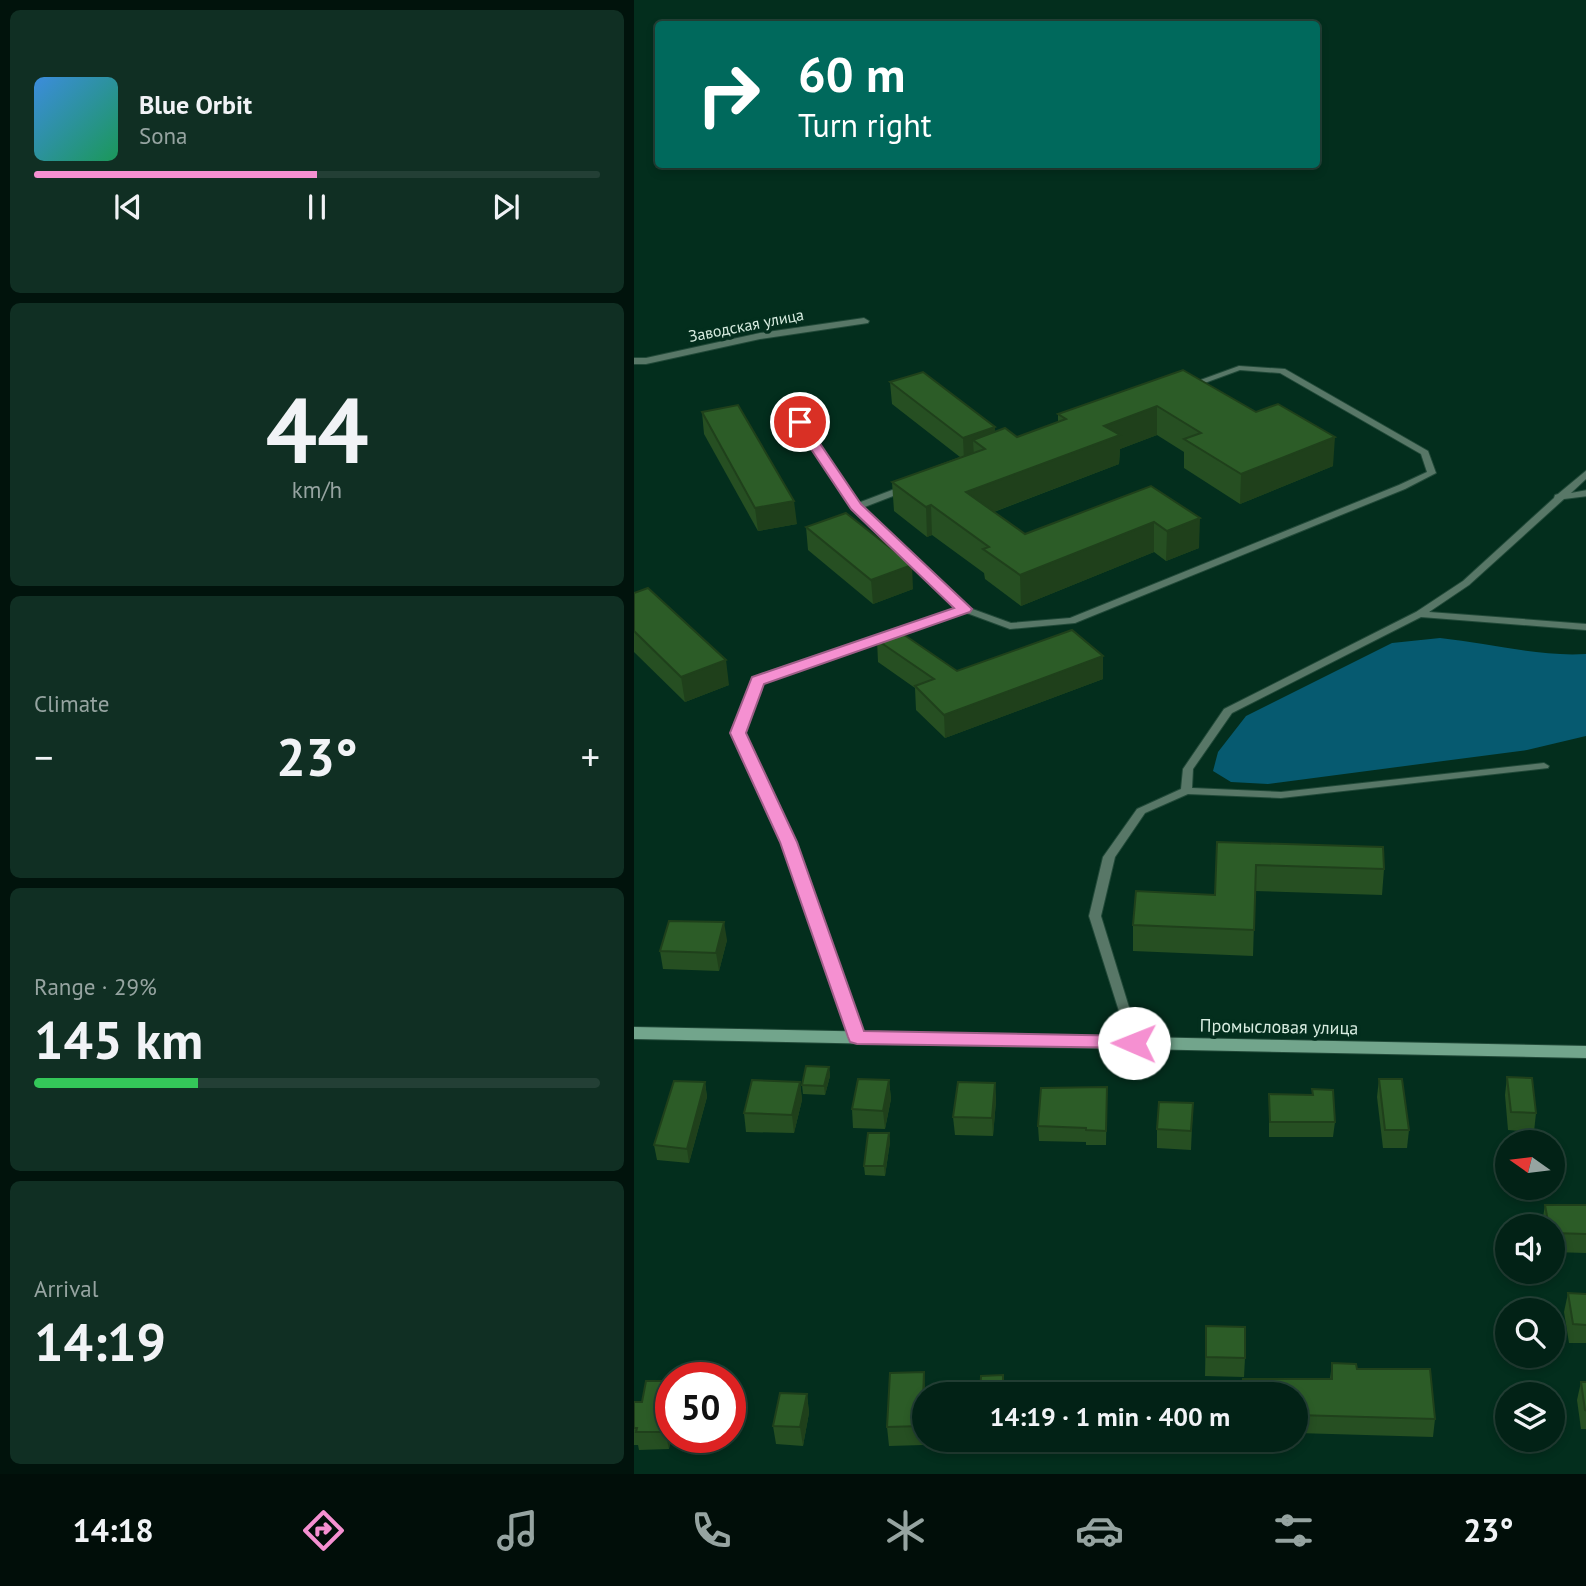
<!DOCTYPE html>
<meta charset="utf-8">
<style>
:root{--surface:#022216;--page:#102f23;--text:#f1f3f6;--muted:#96a4a1;--line:#233f35;--accent:#f590d1}
body{margin:0;font-family:"PT Sans",sans-serif;background:var(--page);color:var(--text);height:100vh;display:flex;flex-direction:column;font-size:26px;white-space:nowrap}
*{box-sizing:border-box;margin:0}
p{font-size:23px;color:var(--muted)}
.icon{flex:none;width:38px;height:38px;fill:none;stroke:currentColor;stroke-width:2;stroke-linecap:round;stroke-linejoin:round}
.map{position:relative;flex:1;overflow:hidden}
.panel{display:flex;flex-direction:column;gap:10px;padding:10px;background:#01130c;width:634px}
.panel>*{flex:none}
.guide{position:absolute;left:21px;top:21px;width:665px;height:147px;border-radius:7px;box-shadow:0 4px 10px #0003,0 0 0 2px var(--line);background:#00695c;color:#fff;overflow:hidden}
.needle{width:46px;rotate:284deg}
.buttons{position:absolute;left:861px;top:1130px;display:grid;gap:14px}
.buttons a{display:grid;place-items:center;width:70px;height:70px;border-radius:50%;background:var(--surface);box-shadow:0 4px 10px #0003,0 0 0 2px var(--line);font-size:35px}
.speed{position:absolute;left:21px;top:1362px;display:flex;gap:14px;font-size:35px;font-weight:700;text-align:center}
.speed>*{display:grid;place-content:center;width:91px;height:91px;border-radius:50%;background:var(--surface);box-shadow:0 4px 10px #0003,0 0 0 2px var(--line);line-height:1}
.speed .limit{border:10px solid #d22;background:#fff;color:#111}
.pin{position:absolute;display:grid;place-items:center;width:60px;height:60px;color:#fff;margin:-30px;border:4px solid #fff;border-radius:50%;box-shadow:0 2px 7px #0007}
.me{position:absolute;width:77px;margin:-38px;rotate:271deg;stroke-linejoin:round;filter:drop-shadow(0 0 5px #0008)}
.turn{display:flex;align-items:center;gap:24px;height:147px;padding:0 28px;font-size:32px}
.turn .icon{width:91px;height:91px;stroke-width:2.5}
.turn b{display:block;font-size:49px;line-height:60px}
.big{font-size:52px;font-weight:600;line-height:1.1}
.panel .tile{flex:1;display:flex;flex-direction:column;justify-content:center;gap:10px;min-width:0;padding:0 24px;border-radius:10px;background:var(--page)}
.panel .dial{align-items:center;gap:0}
.dial b{font-size:91px;line-height:1}
.song{display:flex;align-items:center;gap:21px}
.cover{width:84px;height:84px;border-radius:10px;background:linear-gradient(135deg,hsl(210 70% 55%),hsl(150 70% 35%))}
.played{height:7px;border-radius:4px;background:linear-gradient(90deg,var(--accent) 50%,var(--line) 50%)}
.keys{display:flex;justify-content:space-around;direction:ltr}
.heat{display:flex;justify-content:space-between;align-items:center;font-size:38px;direction:ltr}
.charge{height:10px;border-radius:5px;background:linear-gradient(90deg,#34c759 29%,var(--line) 0)}
.trip{position:absolute;left:278px;top:1382px;width:396px;height:70px;border-radius:35px;background:var(--surface);box-shadow:0 4px 10px #0003,0 0 0 2px var(--line);font-weight:600;line-height:70px;text-align:center}
.tab-bar{display:flex;height:112px;justify-content:space-around;align-items:center;background:#010e09;color:var(--muted)}
.tab-bar .icon{width:49px;height:49px}
.tab-bar .current{color:var(--accent)}
.tab-bar b{font-size:32px;color:var(--text)}
main{display:flex;flex:1;min-height:0}
.map>svg:first-child{display:block}
</style>
<main>
<section class="panel">
<div class="tile">
<div class="song"><i class="cover"></i><div><b>Blue Orbit</b><p>Sona</p></div></div>
<div class="played"></div>
<div class="keys"><svg class="icon" aria-label="previous" viewBox="0 0 24 24"><path d="M18 5L8 12l10 7zM5 5v14"/></svg><svg class="icon" aria-label="pause" viewBox="0 0 24 24"><path d="M8 5v14M16 5v14"/></svg><svg class="icon" aria-label="next" viewBox="0 0 24 24"><path d="M6 5l10 7-10 7zM19 5v14"/></svg></div>
</div>
<div class="tile dial"><b>44</b><p>km/h</p></div>
<div class="tile"><p>Climate</p>
<div class="heat"><a>−</a><b class="big">23°</b><a>+</a></div>
</div>
<div class="tile"><p>Range · 29%</p><b class="big">145 km</b><div class="charge"></div></div>
<div class="tile"><p>Arrival</p><b class="big">14:19</b></div>
</section>
<div class="map">
<svg width="953" height="1474" viewBox="0 0 953 1474">
<rect width="100%" height="100%" fill="#032e1d"/>
<path fill="#065a70" d="M806,638C855,643 904,657 952,654V736L893,750L634,784L597,782L579,771L584,752L612,716L758,643Z"/>
<g fill="none" stroke-linecap="round" stroke-linejoin="round">
<g stroke="#214938" stroke-width="2">
<g id="service">
<path d="M605,366L651,369L794,451L802,473L771,489L441,623L376,629L330,612L127,683L109,733L161,842L229,1037L227,1040H219L149,842L99,733L119,679L323,608L219,509L162,422L166,419L169,420L224,503L266,487H272V491L228,508L333,607L377,623L436,618L765,485L793,472L787,454L646,373L606,370L557,388H551L550,386Z"/>
<path d="M953,470V478L937,493L953,490V496L930,499L835,585L795,612L953,624V630L787,617L598,713L559,769L558,788L647,792L910,763L915,766L914,768L647,798L554,794L511,813L481,857L467,916L506,1043L504,1046H496L455,916L469,857L503,809L547,789L549,769L590,709L782,612L829,581L920,498L921,495L924,494Z"/>
</g>
</g>
<g stroke="#214938" stroke-width="2">
<path id="minor" d="M230,318L235,321L234,323L126,339L12,364H0V358H12L126,333Z"/>
</g>
<g stroke="#214938" stroke-width="2">
<path id="secondary" d="M0,1027L953,1046V1058L0,1039Z"/>
</g>
<use href="#service" fill="#587767" fill-rule="evenodd"/>
<use href="#minor" fill="#587767" fill-rule="evenodd"/>
<use href="#secondary" fill="#72a58c" fill-rule="evenodd"/>
</g>
<g fill="#264f22">
<path d="M549,370L699,466L606,504L550,468V452L523,435L486,449L485,464L360,512L391,534L517,486L565,548L532,561L520,552L387,606L351,579L350,573L298,535L293,537L260,511L258,482L326,457L258,404L256,382L361,432L383,437L424,422V414Z"/>
<path d="M68,412L163,524L124,531L70,434Z"/>
<path d="M172,527L279,589L239,604L174,550Z"/>
<path d="M0,593L95,685L51,702L0,652Z"/>
<path d="M243,640L323,671L469,656V679L311,738L282,710L281,688L244,662Z"/>
<path d="M583,842L750,869L748,895L621,891L619,956L499,951V925L581,895Z"/>
<path d="M93,940L85,971L29,969L26,951Z"/>
<path d="M195,1067L196,1076L191,1095L169,1094L168,1085Z"/>
<path d="M873,1077L902,1113L900,1132L874,1130L871,1095Z"/>
<path d="M745,1079L775,1130L773,1148H749L743,1097Z"/>
<path d="M255,1080L257,1099L251,1129L219,1128L218,1109Z"/>
<path d="M71,1082L73,1097L55,1163L23,1160L20,1145Z"/>
<path d="M166,1082L168,1100L160,1133L112,1132L110,1113Z"/>
<path d="M361,1083L362,1101L359,1136L321,1135L319,1117Z"/>
<path d="M473,1087L472,1145H452V1142L405,1141L404,1126Z"/>
<path d="M678,1089L701,1122L699,1137H635V1094L678,1095Z"/>
<path d="M559,1103L557,1150L523,1148V1129Z"/>
<path d="M255,1133L256,1142L251,1176L231,1175L230,1166Z"/>
<path d="M911,1205H953V1253L919,1252V1227H909L908,1223Z"/>
<path d="M934,1293L953,1294V1343H935L930,1312Z"/>
<path d="M572,1326L611,1358L610,1377L571,1376Z"/>
<path d="M698,1363L723,1369L801,1419L799,1437L663,1433L662,1441H609L662,1440V1395H608L609,1379H696Z"/>
<path d="M290,1372L291,1391L289,1445L255,1446L253,1427Z"/>
<path d="M37,1381V1437L35,1449L5,1450L4,1445H0V1402H8Z"/>
<path d="M947,1382H953V1429H947L943,1400Z"/>
<path d="M173,1394L175,1413L169,1446L142,1444L139,1426Z"/>
<path d="M346,1440H459V1442H369V1444H347Z"/>
</g>
<g fill="#1f401b">
<path d="M523,406V435L486,449L485,464L333,522L332,492L470,426Z"/>
<path d="M361,427V449H351L339,440L340,457L330,461L329,438Z"/>
<path d="M701,437L699,466L606,504L607,474Z"/>
<path d="M160,501L163,524L124,531L121,508Z"/>
<path d="M297,505L298,535L293,537L292,507Z"/>
<path d="M566,518L565,548L532,561L533,531Z"/>
<path d="M520,522V552L387,606L386,575Z"/>
<path d="M278,565L279,589L239,604L237,580Z"/>
<path d="M469,656V679L311,738L310,715Z"/>
<path d="M92,660L95,685L51,702L47,677Z"/>
<path d="M90,922L93,940L85,971L82,953Z"/>
<path d="M195,1067L196,1076L191,1095L190,1086Z"/>
<path d="M255,1080L257,1099L251,1129L249,1111Z"/>
<path d="M71,1082L73,1097L55,1163L53,1149Z"/>
<path d="M166,1082L168,1100L160,1133L158,1115Z"/>
<path d="M361,1083L362,1101L359,1136L358,1118Z"/>
<path d="M255,1133L256,1142L251,1176L250,1166Z"/>
<path d="M290,1372L291,1391L289,1445L288,1426Z"/>
<path d="M173,1394L175,1413L169,1446L166,1427Z"/>
<path d="M37,1402V1437L35,1449L31,1432Z"/>
</g>
<g fill="#2c5c27" stroke="#1f401b" stroke-width="2">
<path d="M549,370L622,412L644,404L701,437L607,474L550,439L567,433L523,406L470,426L486,435L332,492L391,534L517,486L566,518L533,531L520,522L386,575L349,549L355,547L297,505L292,507L258,482L351,449L339,440L371,428L383,437L432,419L424,414Z"/>
<path d="M289,372L361,427L329,438L256,382Z"/>
<path d="M104,405L160,501L121,508L68,412Z"/>
<path d="M212,513L278,565L237,580L172,527Z"/>
<path d="M14,588L92,660L47,677L0,631V593Z"/>
<path d="M263,630L323,671L438,630L469,656L310,715L281,686L300,679L243,640Z"/>
<path d="M583,842L749,847L750,869L622,865L620,930L499,925L502,891L581,895Z"/>
<path d="M35,921L90,922L82,953L26,951Z"/>
<path d="M172,1066L195,1067L190,1086L168,1085Z"/>
<path d="M873,1077L898,1078L902,1113L877,1112Z"/>
<path d="M224,1079L255,1080L249,1111L218,1109Z"/>
<path d="M745,1079H768L775,1130H751Z"/>
<path d="M118,1080L166,1082L158,1115L110,1113Z"/>
<path d="M40,1081L71,1082L53,1149L20,1145Z"/>
<path d="M324,1082L361,1083L358,1118L319,1117Z"/>
<path d="M473,1087L472,1131L452,1130V1128L404,1126L407,1088Z"/>
<path d="M678,1089L699,1090L701,1122H636L635,1094L679,1095Z"/>
<path d="M525,1102L559,1103L557,1131L523,1129Z"/>
<path d="M234,1133H255L250,1166H230Z"/>
<path d="M911,1205H953V1234L919,1233V1227H915Z"/>
<path d="M934,1293L953,1294V1325L939,1324Z"/>
<path d="M572,1326L611,1327V1358L572,1357Z"/>
<path d="M698,1363L722,1364L723,1369H796L801,1419L663,1415L664,1423H662V1395H609V1379H698Z"/>
<path d="M290,1372L288,1426L253,1427L256,1373Z"/>
<path d="M369,1375V1395H346L347,1376Z"/>
<path d="M12,1381H37V1402L31,1432H2L3,1428H0V1402H8Z"/>
<path d="M947,1382H953V1411L951,1410Z"/>
<rect x="507" y="1386" width="34" height="9"/>
<path d="M146,1393L173,1394L166,1427L139,1426Z"/>
<path d="M414,1394V1395H373Z"/>
</g>
<path fill="#f590d1" stroke="#9f5e88" stroke-width="2" d="M166,419L170,420L227,504L338,609L336,612L130,684L112,733L163,842L230,1031L500,1036L507,1038L510,1043L507,1048L223,1044L216,1042L214,1037L146,842L96,733L118,677L320,608L217,509L159,422Z"/>
<g text-anchor="middle" stroke-width="7" stroke-linejoin="round" paint-order="stroke">
<g font-size="16" fill="#d8ede1" stroke="#032e1d">
<text transform="translate(112 325) rotate(-11)" y="6">Заводская улица</text>
</g>
<g font-size="18" fill="#d8ede1" stroke="#032e1d">
<text transform="translate(645 1027) rotate(1)" y="6">Промысловая улица</text>
</g>
</g>
</svg>
<div class="buttons">
<a><svg class="needle" viewBox="-14 -14 28 28"><path d="M0-13l5 13h-10z" fill="#e53935"/><path d="M0 13l5-13h-10z" fill="#96a4a1"/></svg></a>
<a><svg class="icon" aria-label="sound" viewBox="0 0 24 24"><path d="M4 9h4l5-4v14l-5-4H4zM17 9q2 3 0 6"/></svg></a>
<a><svg class="icon" aria-label="search" viewBox="0 0 24 24"><circle cx="10" cy="10" r="6"/><path d="M15 15l6 6"/></svg></a>
<a><svg class="icon" aria-label="layers" viewBox="0 0 24 24"><path d="M12 4l9 5-9 5-9-5zM3 14l9 5 9-5"/></svg></a>
</div>
<div class="speed"><div class="limit">50</div></div>
<div class="pin" style="left:166px;top:422px;background:#d93025"><svg class="icon" aria-label="arrive" viewBox="0 0 24 24"><path d="M6 21V4h12l-3 4 3 4H6"/></svg></div>
<svg class="me" style="left:500px;top:1043px" viewBox="-20 -20 40 40"><circle r="19" fill="#fff"/><path d="M0-13L10 11 0 6-10 11z" fill="#f590d1"/></svg>
<div class="trip">14:19 · 1 min · 400 m</div>
<div class="guide">
<div class="turn"><svg class="icon" aria-label="right" viewBox="0 0 24 24"><path d="M7 20v-9h11M14 6l5 5-5 5"/></svg><div><b>60 m</b>Turn right</div></div>
</div>
</div>
</main>
<nav class="tab-bar">
<b>14:18</b>
<svg class="icon current" aria-label="directions" viewBox="0 0 24 24"><path d="M12 3l9 9-9 9-9-9zM9 14v-3h6M13 9l2 2-2 2"/></svg>
<svg class="icon" aria-label="music" viewBox="0 0 24 24"><path d="M9 18V5l10-2v13"/><circle cx="6" cy="18" r="3"/><circle cx="16" cy="16" r="3"/></svg>
<svg class="icon" aria-label="phone" viewBox="0 0 24 24"><path d="M5 4h4l2 5-3 2q2 4 5 5l2-3 5 2v4C11 20 4 13 5 4z"/></svg>
<svg class="icon" aria-label="climate" viewBox="0 0 24 24"><path d="M12 3v18M4 7l16 10M4 17L20 7"/></svg>
<svg class="icon" aria-label="car" viewBox="0 0 24 24"><path d="M5 17H2v-5l4-1 3-4h7l3 4 3 1v5h-3M9 17h6M6 11h13"/><circle cx="7" cy="17" r="2"/><circle cx="17" cy="17" r="2"/></svg>
<svg class="icon" aria-label="filters" viewBox="0 0 24 24"><path d="M4 7h16M4 17h16"/><circle cx="9" cy="7" r="2"/><circle cx="15" cy="17" r="2"/></svg>
<b>23°</b>
</nav>
